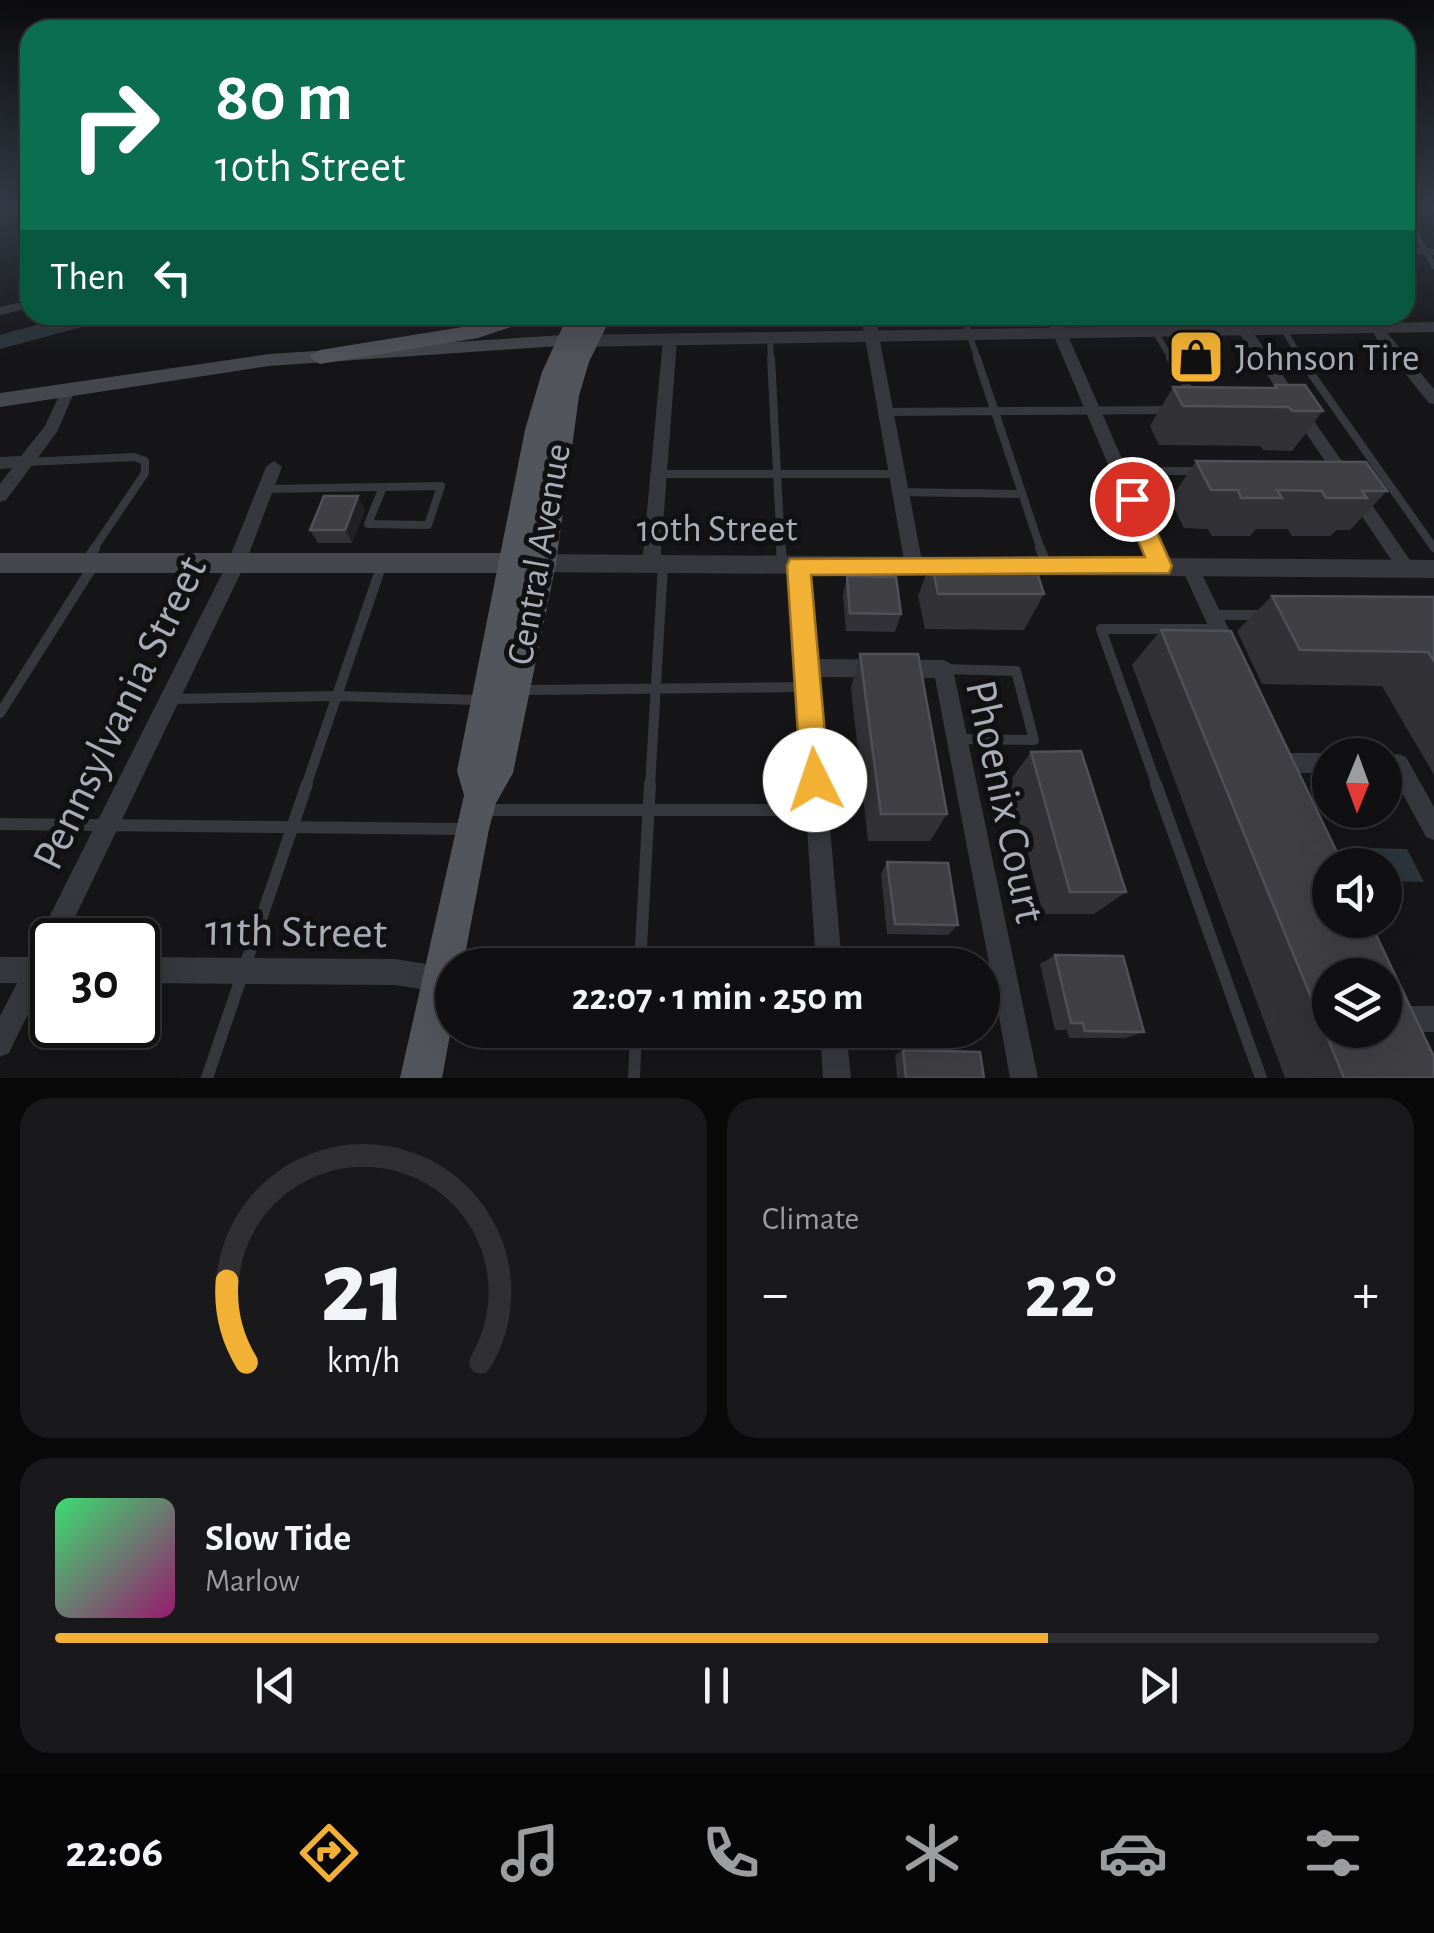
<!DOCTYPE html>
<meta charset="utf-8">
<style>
:root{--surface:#101012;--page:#19191b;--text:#f1f3f6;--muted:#9c9d9f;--line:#303032;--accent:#f2b134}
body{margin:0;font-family:"Alegreya Sans",sans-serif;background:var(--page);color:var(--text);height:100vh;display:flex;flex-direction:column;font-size:38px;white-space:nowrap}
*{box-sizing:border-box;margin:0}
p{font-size:32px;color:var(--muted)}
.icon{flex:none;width:55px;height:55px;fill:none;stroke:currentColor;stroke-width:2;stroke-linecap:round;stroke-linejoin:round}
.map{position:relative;height:1078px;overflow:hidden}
.drawer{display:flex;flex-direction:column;gap:20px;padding:20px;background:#09090a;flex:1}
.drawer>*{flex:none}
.guide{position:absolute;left:20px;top:20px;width:1395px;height:305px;border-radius:30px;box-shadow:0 10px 40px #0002,0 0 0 2px var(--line);background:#0b6e4f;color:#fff;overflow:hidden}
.needle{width:65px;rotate:181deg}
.fabs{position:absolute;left:1312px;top:738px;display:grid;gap:20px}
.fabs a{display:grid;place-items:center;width:90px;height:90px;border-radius:50%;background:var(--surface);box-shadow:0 10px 40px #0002,0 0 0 2px var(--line);font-size:50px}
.speed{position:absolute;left:30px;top:918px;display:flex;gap:20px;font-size:50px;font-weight:700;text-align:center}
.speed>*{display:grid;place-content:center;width:130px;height:130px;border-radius:50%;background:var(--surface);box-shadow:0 10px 40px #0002,0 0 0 2px var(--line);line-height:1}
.speed .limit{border:5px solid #111;border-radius:15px;background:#fff;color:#111}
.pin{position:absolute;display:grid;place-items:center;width:85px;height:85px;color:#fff;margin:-42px;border:5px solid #fff;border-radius:50%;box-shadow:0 2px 10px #0007}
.me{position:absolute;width:110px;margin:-55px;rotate:356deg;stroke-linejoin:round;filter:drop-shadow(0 0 8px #0008)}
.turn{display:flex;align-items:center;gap:35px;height:210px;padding:0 30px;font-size:45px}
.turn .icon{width:130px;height:130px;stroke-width:2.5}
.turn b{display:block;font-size:70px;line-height:85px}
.then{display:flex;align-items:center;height:95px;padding:0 30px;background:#0003;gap:20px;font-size:38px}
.big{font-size:75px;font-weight:700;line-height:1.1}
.drawer .tile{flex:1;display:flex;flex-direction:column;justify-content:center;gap:15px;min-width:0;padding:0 35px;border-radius:30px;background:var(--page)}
.drawer .dial{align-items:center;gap:0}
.dial svg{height:260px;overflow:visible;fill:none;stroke:var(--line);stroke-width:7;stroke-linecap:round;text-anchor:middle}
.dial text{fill:var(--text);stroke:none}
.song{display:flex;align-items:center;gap:30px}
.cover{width:120px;height:120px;border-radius:15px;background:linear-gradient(135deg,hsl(140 70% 55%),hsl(320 70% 35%))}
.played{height:10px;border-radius:5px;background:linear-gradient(90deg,var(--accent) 75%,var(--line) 75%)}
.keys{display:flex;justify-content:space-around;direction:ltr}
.heat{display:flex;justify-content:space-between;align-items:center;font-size:55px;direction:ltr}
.drawer .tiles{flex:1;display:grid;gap:20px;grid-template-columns:1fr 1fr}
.tile:last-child{grid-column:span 2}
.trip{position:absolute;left:435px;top:948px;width:565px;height:100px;border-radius:50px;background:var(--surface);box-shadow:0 10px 40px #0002,0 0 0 2px var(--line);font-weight:700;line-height:100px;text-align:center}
.menu{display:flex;height:160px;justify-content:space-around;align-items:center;background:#060607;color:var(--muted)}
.menu .icon{width:70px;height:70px}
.menu .on{color:var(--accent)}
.menu b{font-size:45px;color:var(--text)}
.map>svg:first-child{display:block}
</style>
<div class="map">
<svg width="1434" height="1078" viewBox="0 0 1434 1078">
<rect width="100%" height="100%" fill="#161618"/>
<path fill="#2c353c" d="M1371,848L1407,849L1424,882L1387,881L1385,865H1379Z"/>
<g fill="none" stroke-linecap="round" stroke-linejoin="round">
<path fill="#2c353c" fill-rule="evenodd" d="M73,315H112L108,320L0,349V335Z"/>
<g stroke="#37383d" stroke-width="6">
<path d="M0,213L8,206"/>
<path d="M1405,215L1434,266"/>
<path d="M1405,249L1434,252"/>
<path d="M963,315L978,360"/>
<path d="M1145,315L1172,360"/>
<path d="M1275,315L1302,360"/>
<path d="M770,337L771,360"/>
</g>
<g stroke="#37383d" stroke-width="8">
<path d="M771,358L781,550"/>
<path d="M977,358L1041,550"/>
<path d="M1170,358L1192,395"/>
<path d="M1300,358L1434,548"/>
<path d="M886,412L1169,410"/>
<path d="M27,462L134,457L145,461V473L93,550"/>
<path d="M1119,471H1198"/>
<path d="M659,474H897"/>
<path d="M441,486L428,525L368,524L383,487Z"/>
<path d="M265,489L383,487"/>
<path d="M900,492L1017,494"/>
</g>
<g stroke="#37383d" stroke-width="10">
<path d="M781,548L782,564"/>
<path d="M1040,548L1047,566"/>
<path d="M1212,615H1265"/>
<path d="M943,669L1016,671L1034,740L960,739"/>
<path d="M521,690L808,687"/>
<path d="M171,699L336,696L481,700"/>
<path d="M0,713L95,563L91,554L95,548"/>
<path d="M306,786L382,564"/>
<path d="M650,786L663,565"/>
<path d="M1157,786L1101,629H1219"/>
</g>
<g stroke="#37383d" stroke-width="12">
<path d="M1156,784L1261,1078"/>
<path d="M485,810H814"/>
<path d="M0,824L464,829"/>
<path d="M640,965L650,784"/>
<path d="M207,1078L307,784"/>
<path d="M634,1078L636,1030"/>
</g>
<g fill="#37383d" fill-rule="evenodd">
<path d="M30,300V308L0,315V307Z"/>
<path d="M861,315H875L923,566L920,571H908L905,566Z"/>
<path d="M1045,315H1059L1169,566L1166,571H1154L1151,566Z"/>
<path d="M1227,315H1241L1412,563L1415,568L1412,573H1400Z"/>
<path d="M1364,315H1378L1388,334L1434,389V404L1429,403L1377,339Z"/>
<path d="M670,335L677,339L660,565L657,570H645L642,565L663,339Z"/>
<path d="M69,383L76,388L57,432L6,500L0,502V484L12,468L0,469V457L21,456L45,426L64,385Z"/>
<path d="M274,461L282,467L245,564L64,940H52V982L43,983L9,1053L0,1057V1016L17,983H0V957H29L227,564L266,467Z"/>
<path d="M799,558L805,560L808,565L816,659L943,660L950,663L953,669L1038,1078H1010L997,1005H982V979H992L935,678L817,677L842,965H816L790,565L793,560Z"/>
<path d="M1190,560L1196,562L1237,646L1240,652L1237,658L1230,660L1223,658L1181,567L1184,562Z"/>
<path d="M1281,753H1330L1336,755H1330V773H1281L1273,770L1270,763L1273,756Z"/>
<path d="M1398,754L1406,757L1434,807V840L1426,837L1392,774H1385V755H1382Z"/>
<path d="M138,957L395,959L452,968V994L395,985L138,983Z"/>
<path d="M1385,977L1394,981L1406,1006H1434V1032H1398L1389,1028L1385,1020Z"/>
<path d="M820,1030H846L851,1078H823Z"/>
</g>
<g fill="#37383d" fill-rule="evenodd">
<path d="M1434,322V332L573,347L564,341L573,335Z"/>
<path d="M528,554L961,557L969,559L973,566L969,573L961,575L528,572L520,569L516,563L520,557Z"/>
<path d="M1008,557L1434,560V578L1008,575L1000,573L996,566L1000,559Z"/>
</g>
<g fill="#45474d" fill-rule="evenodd">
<path d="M564,335L574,341L571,345L269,366L0,407V393L269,354Z"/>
<path d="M0,553H515L524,556L528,563L524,570L515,573H0Z"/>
</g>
<g fill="#53555c" fill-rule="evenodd">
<path d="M506,315H539L535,319L478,338L320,364L309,357L320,350L475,325Z"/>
<path d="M568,315H590L574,348L590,315H612L589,362L579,396L556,563L513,773L496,803L489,829L463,965H452V1024L442,1078H400L464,795L457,771L525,430L542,372Z"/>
</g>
</g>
<g fill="#323236">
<path d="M1184,335L1210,348L1202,362H1184L1176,349Z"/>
<path d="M1275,385L1323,411L1292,451L1263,450L1260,446L1159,445L1150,426L1173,387L1273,388Z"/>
<path d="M1196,461L1387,491L1350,530H1337L1330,536H1292L1288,529H1256L1250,536H1212L1208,529L1184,528L1170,500Z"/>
<path d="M365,510L352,543H318L310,530Z"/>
<path d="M931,560L1044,594L1024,630L925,629L918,596Z"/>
<path d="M847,576L901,614L895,632L846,631L843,595Z"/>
<path d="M1272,596L1434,597V775L1382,686L1262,684L1237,631Z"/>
<path d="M1161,630L1434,1078H1285L1132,665Z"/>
<path d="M860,654L947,814L930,841H868L851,688Z"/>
<path d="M1031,752L1126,892L1094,914H1043L1009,782Z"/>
<path d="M887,862L958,925L948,935L887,934L881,874Z"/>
<path d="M1055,955L1144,1032L1125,1038H1069L1067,1030H1055L1040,964Z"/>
<path d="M903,1050L984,1078H897L895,1055Z"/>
</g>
<path fill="#212124" d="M358,496L365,510L352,543L345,530Z"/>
<g fill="#3f3f44" stroke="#4f5156" stroke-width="2.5" fill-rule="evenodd">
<path d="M1184,335H1201L1210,348H1192Z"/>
<path d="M1275,385H1305L1323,411H1292L1289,407L1183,406L1173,387L1277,388Z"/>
<path d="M1196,461L1366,462L1387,491H1362L1367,498H1326L1322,491L1277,490L1282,498H1241L1238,490H1211Z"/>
<path d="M324,496H358L345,530H310Z"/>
<path d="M931,560H1033L1044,594H938Z"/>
<path d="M847,576L896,577L901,614L850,613Z"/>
<path d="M1272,596L1434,597V661L1428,652L1300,650Z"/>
<path d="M1161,630L1231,631L1343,865H1330V920H1369L1434,1057V1078H1344ZM1330,975H1385V1030H1330Z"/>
<path d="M860,654H918L947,814H881Z"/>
<path d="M1081,751L1126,892H1070L1031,752Z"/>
<path d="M887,862L948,863L958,925L895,924Z"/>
<path d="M1055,955L1123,956L1144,1032L1085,1031L1083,1023H1071Z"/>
<path d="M903,1050L980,1052L984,1078H906Z"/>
</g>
<linearGradient id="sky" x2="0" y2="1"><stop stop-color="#0c0c0d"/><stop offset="0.58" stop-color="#363c48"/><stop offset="1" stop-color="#363c48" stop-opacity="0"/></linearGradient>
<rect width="1434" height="357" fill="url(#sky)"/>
<path fill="#f2b134" stroke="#9d7322" stroke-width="2.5" d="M1132,491L1142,499L1172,566L1169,573L811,575L829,780L825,789L815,793L805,789L801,780L787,566L790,559L1145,557L1121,499Z"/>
<defs>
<g id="shop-square" transform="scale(2.875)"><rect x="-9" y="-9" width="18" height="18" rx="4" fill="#f2b134" stroke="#111113"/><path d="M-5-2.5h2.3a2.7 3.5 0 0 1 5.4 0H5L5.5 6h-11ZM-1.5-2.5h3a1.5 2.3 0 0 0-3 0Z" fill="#111"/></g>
</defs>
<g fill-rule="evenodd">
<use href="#shop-square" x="1196" y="357"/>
</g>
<g text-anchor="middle" stroke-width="10" stroke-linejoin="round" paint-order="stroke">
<g font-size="38" fill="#a8adb8" stroke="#111113" text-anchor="start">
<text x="1235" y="370">Johnson Tire</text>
</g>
<g font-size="38" fill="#a8adb8" stroke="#111113">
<text x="717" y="541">10th Street</text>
<text transform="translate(538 554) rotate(-80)" y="13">Central Avenue</text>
</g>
<g font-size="45" fill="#a8adb8" stroke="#111113">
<text transform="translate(118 712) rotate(-64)" y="16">Pennsylvania Street</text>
<text transform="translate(1007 801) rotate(78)" y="16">Phoenix Court</text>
<text transform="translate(296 930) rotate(1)" y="16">11th Street</text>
</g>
</g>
</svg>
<div class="fabs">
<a><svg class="needle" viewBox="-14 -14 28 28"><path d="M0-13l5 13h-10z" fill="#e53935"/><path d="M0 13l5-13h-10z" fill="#9c9d9f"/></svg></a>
<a><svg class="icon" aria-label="sound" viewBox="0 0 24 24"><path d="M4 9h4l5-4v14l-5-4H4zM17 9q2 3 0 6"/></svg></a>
<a><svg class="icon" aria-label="layers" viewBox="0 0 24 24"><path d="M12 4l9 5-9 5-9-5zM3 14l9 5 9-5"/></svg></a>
</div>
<div class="speed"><div class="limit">30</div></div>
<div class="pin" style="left:1132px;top:499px;background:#d93025"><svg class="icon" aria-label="arrive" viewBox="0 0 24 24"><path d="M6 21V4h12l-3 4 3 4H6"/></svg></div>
<svg class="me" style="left:815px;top:780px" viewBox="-20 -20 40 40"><circle r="19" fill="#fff"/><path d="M0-13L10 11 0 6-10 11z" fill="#f2b134"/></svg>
<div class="trip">22:07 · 1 min · 250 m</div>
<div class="guide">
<div class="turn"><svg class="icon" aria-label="right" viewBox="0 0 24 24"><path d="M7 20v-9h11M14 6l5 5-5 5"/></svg><div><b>80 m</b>10th Street</div></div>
<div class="then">Then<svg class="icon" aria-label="left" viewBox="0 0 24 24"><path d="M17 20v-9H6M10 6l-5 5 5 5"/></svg></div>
</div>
</div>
<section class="drawer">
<div class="tiles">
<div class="tile dial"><svg viewBox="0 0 100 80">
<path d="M14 69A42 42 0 1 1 86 69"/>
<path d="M14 69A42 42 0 0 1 8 44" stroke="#f2b134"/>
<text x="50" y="56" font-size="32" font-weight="700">21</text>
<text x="50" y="72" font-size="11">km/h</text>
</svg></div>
<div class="tile"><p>Climate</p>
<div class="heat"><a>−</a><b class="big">22°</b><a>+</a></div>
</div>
<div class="tile">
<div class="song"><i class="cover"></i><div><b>Slow Tide</b><p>Marlow</p></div></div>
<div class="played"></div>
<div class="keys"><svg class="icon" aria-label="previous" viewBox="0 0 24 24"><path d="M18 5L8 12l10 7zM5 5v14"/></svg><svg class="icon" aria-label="pause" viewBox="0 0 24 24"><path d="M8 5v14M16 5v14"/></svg><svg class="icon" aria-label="next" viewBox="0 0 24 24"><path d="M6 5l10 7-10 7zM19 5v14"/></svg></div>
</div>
</div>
</section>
<nav class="menu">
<b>22:06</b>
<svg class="icon on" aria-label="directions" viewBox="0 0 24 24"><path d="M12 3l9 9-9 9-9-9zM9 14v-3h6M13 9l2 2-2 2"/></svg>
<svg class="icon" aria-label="music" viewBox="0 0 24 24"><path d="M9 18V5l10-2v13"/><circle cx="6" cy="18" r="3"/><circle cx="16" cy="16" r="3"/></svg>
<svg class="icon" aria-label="phone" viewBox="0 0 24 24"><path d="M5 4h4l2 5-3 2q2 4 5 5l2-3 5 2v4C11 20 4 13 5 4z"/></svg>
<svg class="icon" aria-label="climate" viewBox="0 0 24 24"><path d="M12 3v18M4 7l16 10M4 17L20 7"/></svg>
<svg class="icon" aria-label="car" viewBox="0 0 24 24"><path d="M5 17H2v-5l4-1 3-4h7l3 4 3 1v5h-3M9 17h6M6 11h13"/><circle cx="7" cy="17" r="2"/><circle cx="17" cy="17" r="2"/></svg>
<svg class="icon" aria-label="filters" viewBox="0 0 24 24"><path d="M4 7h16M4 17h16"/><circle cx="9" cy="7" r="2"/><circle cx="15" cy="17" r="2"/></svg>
</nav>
